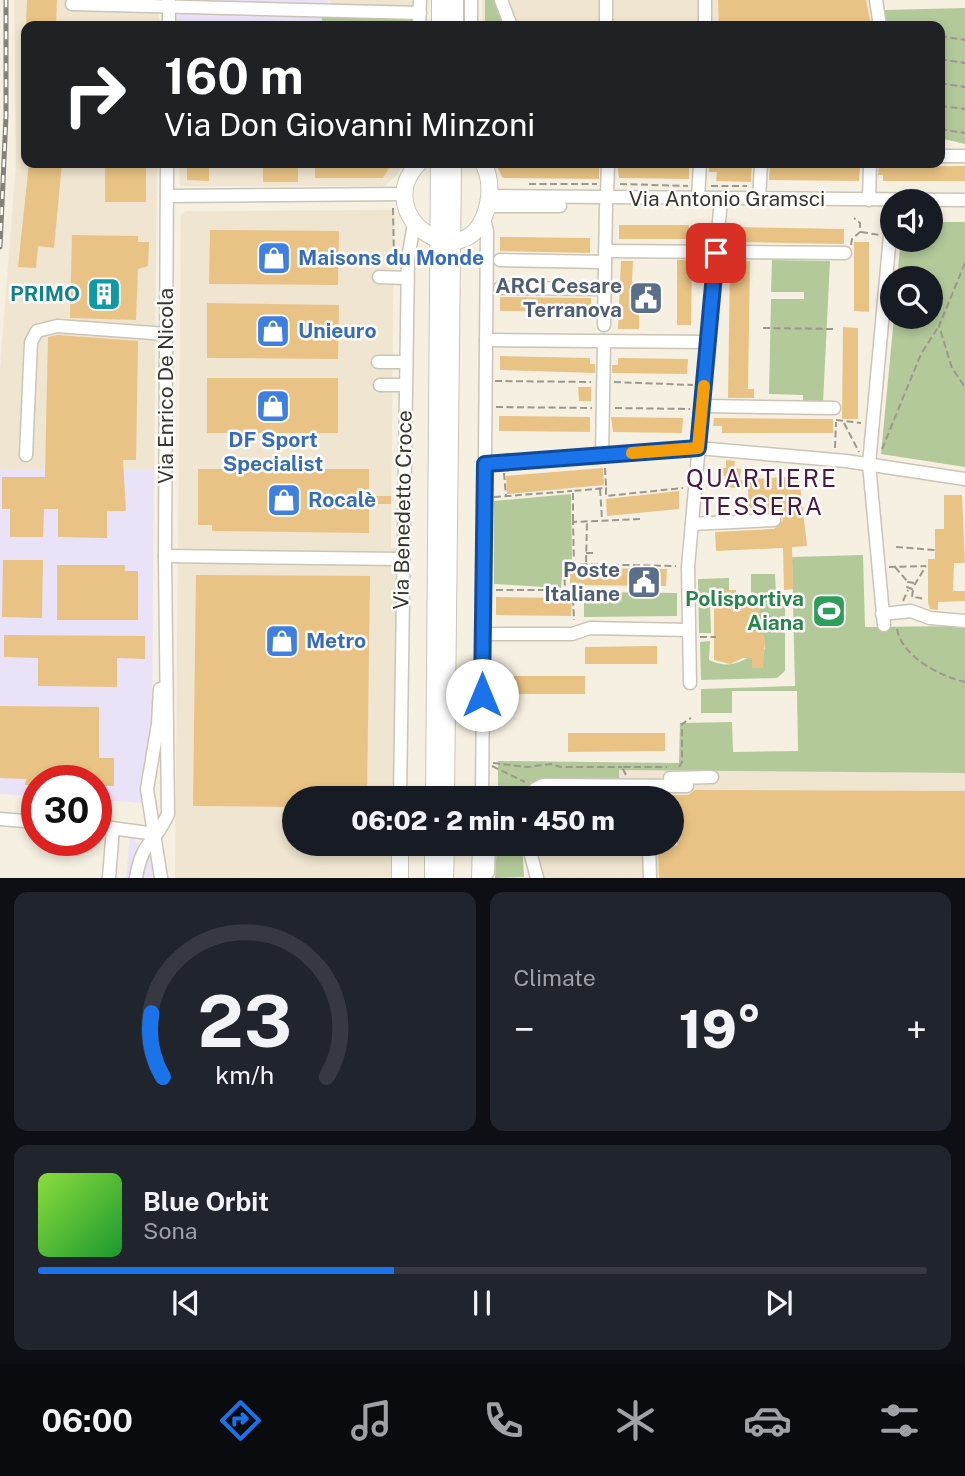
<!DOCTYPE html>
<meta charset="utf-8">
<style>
:root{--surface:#171b24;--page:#20242c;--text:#f1f3f6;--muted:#9ea1a6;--line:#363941;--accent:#1a73e8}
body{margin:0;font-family:"Public Sans",sans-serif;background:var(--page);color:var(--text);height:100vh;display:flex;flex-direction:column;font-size:26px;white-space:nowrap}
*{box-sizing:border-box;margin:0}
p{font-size:23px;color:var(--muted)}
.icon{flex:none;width:38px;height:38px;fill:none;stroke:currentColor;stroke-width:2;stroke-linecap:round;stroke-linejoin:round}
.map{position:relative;height:878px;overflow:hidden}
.panel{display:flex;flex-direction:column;gap:14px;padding:14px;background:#0d0f14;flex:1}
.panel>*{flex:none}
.hud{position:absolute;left:21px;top:21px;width:924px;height:147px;border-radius:14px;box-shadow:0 4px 10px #0003;background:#202124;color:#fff;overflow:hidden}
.fabs{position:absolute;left:880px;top:189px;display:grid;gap:14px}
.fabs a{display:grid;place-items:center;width:63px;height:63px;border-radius:50%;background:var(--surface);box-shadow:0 4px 10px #0003;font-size:35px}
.speed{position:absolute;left:21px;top:765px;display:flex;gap:14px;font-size:35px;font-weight:700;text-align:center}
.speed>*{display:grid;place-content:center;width:91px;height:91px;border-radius:50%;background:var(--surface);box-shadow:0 4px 10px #0003;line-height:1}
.speed .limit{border:10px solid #d22;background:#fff;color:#111}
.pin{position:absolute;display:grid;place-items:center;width:60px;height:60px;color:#fff;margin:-30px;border-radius:14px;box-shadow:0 4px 10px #0006}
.me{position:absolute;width:77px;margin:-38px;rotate:0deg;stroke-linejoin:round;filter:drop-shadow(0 0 5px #0008)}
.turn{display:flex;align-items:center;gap:24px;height:147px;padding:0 28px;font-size:32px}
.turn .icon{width:91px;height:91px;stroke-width:2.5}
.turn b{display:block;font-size:49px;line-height:60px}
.big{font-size:52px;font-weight:800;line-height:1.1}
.panel .widget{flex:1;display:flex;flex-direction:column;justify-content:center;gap:10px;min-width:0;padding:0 24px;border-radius:14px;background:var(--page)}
.panel .dial{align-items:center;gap:0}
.dial svg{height:182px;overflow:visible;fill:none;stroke:var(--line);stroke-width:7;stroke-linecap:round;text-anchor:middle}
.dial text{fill:var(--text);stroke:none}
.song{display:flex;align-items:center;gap:21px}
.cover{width:84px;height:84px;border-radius:10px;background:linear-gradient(135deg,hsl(90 70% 55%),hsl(130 70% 35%))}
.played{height:7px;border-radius:4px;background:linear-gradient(90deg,var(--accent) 40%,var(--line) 40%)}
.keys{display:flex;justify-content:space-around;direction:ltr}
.heat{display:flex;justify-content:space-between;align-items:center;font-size:38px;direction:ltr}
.panel .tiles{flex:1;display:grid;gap:14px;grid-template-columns:1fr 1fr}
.widget:last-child{grid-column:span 2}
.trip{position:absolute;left:282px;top:786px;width:402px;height:70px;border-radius:35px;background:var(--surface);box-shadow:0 4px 10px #0003;font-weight:800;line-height:70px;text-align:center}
.menu{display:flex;height:112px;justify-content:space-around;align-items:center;background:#090b0e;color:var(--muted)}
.menu .icon{width:49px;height:49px}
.menu .on{color:var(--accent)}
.menu b{font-size:32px;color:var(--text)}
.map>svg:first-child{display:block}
</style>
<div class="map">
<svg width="965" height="878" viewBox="0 0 965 878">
<rect width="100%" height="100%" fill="#f6f0e2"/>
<g fill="#efe5d0">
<path d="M14,0H159V26H26V163H157L154,470L0,469V369L16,163Z"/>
<path d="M328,0H415V6L332,4Z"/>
<path d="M482,0H883L887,26H482Z"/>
<path d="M179,163H404L397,175L384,186H180Z"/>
<path d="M394,210L391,548H399L397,798H294V844H396V877L175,878L181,215L186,211Z"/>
<path d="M619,770L965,773V877L529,878V844H672V798H530V782L619,784Z"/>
</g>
<g fill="#eae2f7">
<rect x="179" y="0" width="149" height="3"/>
<path d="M177,10L321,13V26H177Z"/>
<path d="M0,469L154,470L152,730L145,803L96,800V780H37V796L0,794Z"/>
<path d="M130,836L154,857L155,877L126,878Z"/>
</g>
<g fill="#b3c99a">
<path d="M485,0H494L504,26H485Z"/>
<path d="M965,8V144L940,138V26H887L884,10Z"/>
<path d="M322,16L415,18L414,26H321Z"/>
<path d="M931,222H965V467L881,454L894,317H931V278H897L901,240H931Z"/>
<path d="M772,260L830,261L823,403L803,402V395L769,394L771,299H804V292H771Z"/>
<path d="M571,494L572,561L563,564L561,588L494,584V501Z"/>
<path d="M863,555L865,627L965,626V773L619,770V784L531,782L528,798H498V761L679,763L680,723L732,722L733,752L798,751L797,691H732V713H701V689L795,686L792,557Z"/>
<path d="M751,574H775L776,594L785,607V671L777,678L701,680L700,642L710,641L709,660C733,671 744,659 765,649L763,634H760V606H751Z"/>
<path d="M729,578V590L710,604L711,633H699L698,579Z"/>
<path d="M584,592L677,593V616L584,617Z"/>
<path d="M497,844H522L524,877L495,878Z"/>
</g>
<g fill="#e9c385">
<path d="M27,0H57L56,26H26Z"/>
<path d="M718,0H866L871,26H719Z"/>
<path d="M29,163H62L54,248L38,246L36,268L18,267Z"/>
<rect x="105" y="163" width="41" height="39"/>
<path d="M209,163V181L187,180V164Z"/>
<rect x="263" y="163" width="35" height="19"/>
<path d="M315,163H392L383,178H315Z"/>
<path d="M617,163L689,164V179L619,178Z"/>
<path d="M752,163L751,182L716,181L717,172H709V164Z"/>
<path d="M504,164L599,165V179L503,178L497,167Z"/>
<path d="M770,165L860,166L859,181L769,180Z"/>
<path d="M965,166V181H883V175H878L879,167Z"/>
<path d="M619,225H689L688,239H619Z"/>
<path d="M733,227L844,229V244L732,242Z"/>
<path d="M210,230L339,231L338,285L209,284Z"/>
<path d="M72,235L138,236V242H149L148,266L138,269L136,320L70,318Z"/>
<path d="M500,237L590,238V253L500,251Z"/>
<path d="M854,242H869V312L854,311Z"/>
<path d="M677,260H692L691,325H677Z"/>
<path d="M621,261H633L632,282H651L650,315L639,314V329H618Z"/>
<path d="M730,261H750L748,389H754V398H728Z"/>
<path d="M500,297L591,298V312L500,311Z"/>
<path d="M207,303L339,305L338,359L207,358Z"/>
<path d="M843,327L858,328V419H842Z"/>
<path d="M58,335L138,341L136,460H123L126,511H107V538L58,537V509H44L43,537H10V509H2V477H45L48,337Z"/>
<path d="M500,356L590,358V364H595V373L500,370Z"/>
<path d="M618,358L688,359L687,374L612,373V365H618Z"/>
<rect x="207" y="378" width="131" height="55"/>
<path d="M578,387H591V401H579Z"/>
<path d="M499,416L590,417V432L499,431Z"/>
<path d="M611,417L683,418L682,433L613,432Z"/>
<path d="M714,418L833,419V433H722V426H713Z"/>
<path d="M726,460L735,461L734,468L741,469L740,480L799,476L807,546L792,547L793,589L784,590L783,548L716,551L715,532L774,529L783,520L777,512H749L748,489L724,487L725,476L718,475V467L726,468Z"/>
<path d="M603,468L604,485L507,494L506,476Z"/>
<path d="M198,469H369V496H391V504H369V533L212,531V525H198Z"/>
<path d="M679,491V509L607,516L606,499Z"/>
<path d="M944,495H962L965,563H954L953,591H965V601L938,602V610L930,609L928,602V559H935V529H944Z"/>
<path d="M3,560H43L42,618L2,617Z"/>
<path d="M57,565H125V571H138V620H57Z"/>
<path d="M570,568L667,569L666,586L570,585Z"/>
<path d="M196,575L370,576L367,798H294V807L193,806Z"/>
<path d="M714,590H736V594L745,595V605L760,606V634H763L765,640L763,668H752V658H743L730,664L714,660Z"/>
<path d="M496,597L572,598L571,616L496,615Z"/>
<path d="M4,635L145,636V659L117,658V687L38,686V658L4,657Z"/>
<path d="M657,646V664H585V647Z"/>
<rect x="512" y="676" width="73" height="18"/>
<path d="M0,706L99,707V758H114V786H96V780H37V785H25L26,779L0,778Z"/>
<path d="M568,733H665V751L568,752Z"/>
<path d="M695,790L965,791V878H659L658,851L677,845V818H672L671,795H688Z"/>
</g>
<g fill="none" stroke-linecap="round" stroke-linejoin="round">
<g stroke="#cbc5b7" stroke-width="15">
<g id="minor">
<path d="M471,0V26"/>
<path d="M501,0L511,26"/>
<path d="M705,0V26"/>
<path d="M876,0L880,26"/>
<path d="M72,4L420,13"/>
<path d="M169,26V0"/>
<path d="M419,26L420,0"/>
<path d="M606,26V0"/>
<path d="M940,156H965"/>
<path d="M167,196L405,194"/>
<path d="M489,196L965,200"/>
<path d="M607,198L608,163"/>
<path d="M698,198L700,163"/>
<path d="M759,199L761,163"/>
<path d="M869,200L870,163"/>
<path d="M488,206H560"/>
<path d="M605,251L845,253"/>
<path d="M500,260L605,262"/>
<path d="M379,277L407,278"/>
<path d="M500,288L605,289"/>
<path d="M604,325L606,205"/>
<path d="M486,340L708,342"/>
<path d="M378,362H406"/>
<path d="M380,385H405"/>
<path d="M702,406L834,408"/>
<path d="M26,455L31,342L37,331L57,326L167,334"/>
<path d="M602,455L604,341"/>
<path d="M485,464L698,448L846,461L965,479"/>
<path d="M692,524L774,520"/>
<path d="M165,556L402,559"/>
<path d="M882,614L911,611L930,618L965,621"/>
<path d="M884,625L869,464L892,214"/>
<path d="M482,634H572L590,628L688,630"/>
<path d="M690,683L688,567L721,199"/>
<path d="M160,689L158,724L147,789L161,878"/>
<path d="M670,778L712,777"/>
<path d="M400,798L408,259L414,223"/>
<path d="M482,798L487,231L484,219"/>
<path d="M530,798L535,789L543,785L687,786"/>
<path d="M0,819L37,822"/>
<path d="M96,826L156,834"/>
<path d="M528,844L537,878"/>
<path d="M649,844L650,878"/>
<path d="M109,878L113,828"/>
<path d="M136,878C142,840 155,844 168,814L165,556L167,163"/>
<path d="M483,878L488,872L489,844"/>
</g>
</g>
<g stroke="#cbc5b7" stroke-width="18">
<g id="major">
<path d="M440,26V0"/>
<path d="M455,26V0"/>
<path d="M419,163C368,215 465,281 486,211C491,196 491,177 483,163"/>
<path d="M434,798L439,163"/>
<path d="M446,798L453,163"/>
<path d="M400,844V878"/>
<path d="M433,878V844"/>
<path d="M445,878L446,844"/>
<path d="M480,878L481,844"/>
</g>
</g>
<g stroke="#9c988e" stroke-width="2" stroke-dasharray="7 3.5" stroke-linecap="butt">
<path d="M940,36L965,40"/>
<path d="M940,59L965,63"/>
<path d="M940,83L965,87"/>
<path d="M940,106L965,109"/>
<path d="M940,129L965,133"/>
<path d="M529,184H597"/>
<path d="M620,184L688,186"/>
<path d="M711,186H747"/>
<path d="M393,208L394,258"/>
<path d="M861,232L880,235"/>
<path d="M851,245L852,239L860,232V223L854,218"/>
<path d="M965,263L939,326L952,368L965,387"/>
<path d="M931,313L940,317"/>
<path d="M763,328L833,329"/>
<path d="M495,381L591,382"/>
<path d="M614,382L693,385"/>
<path d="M496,407L592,408"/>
<path d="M615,408L690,409"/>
<path d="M836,420L861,423"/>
<path d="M844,423L859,452"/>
<path d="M835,448L836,422"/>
<path d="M882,449L921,354L939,326"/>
<path d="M605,468L606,486"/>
<path d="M504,473L506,496"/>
<path d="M600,489L602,519"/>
<path d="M494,497L572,491"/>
<path d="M640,519L573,522L574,564L676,566"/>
<path d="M573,521V491L606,488V496L683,488"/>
<path d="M896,547L935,550"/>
<path d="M586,553H595"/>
<path d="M586,562L587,523"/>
<path d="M889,567L926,566"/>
<path d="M895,567L907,581"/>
<path d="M914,583L908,582L907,587L912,589L926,566"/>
<path d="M496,590H565L564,565H573"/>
<path d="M913,590L912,597L921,598L923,602"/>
<path d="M566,591L573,598L574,620"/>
<path d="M903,601L908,590"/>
<path d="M897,629C902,657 940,676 965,682"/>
<path d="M700,637H716"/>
<path d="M493,763L527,767L551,764L561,767H622"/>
<path d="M492,766L525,782"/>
<path d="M679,767L682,762V724L691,718"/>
<path d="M626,775L622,767H667"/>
</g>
<use href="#minor" stroke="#fff" stroke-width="12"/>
<use href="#major" stroke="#fff" stroke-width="16"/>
<g stroke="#858178" stroke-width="5">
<path id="rail" d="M0,247L6,116V0"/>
</g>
<use href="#rail" stroke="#fffdfa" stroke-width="2.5" stroke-dasharray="8" stroke-linecap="butt"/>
</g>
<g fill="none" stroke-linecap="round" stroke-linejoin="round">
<g stroke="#114b97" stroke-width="18">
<path id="route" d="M482,695L485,464L698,448L716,253"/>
</g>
<use href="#route" stroke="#1a73e8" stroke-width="12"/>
<path stroke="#f59e0b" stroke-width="12" d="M632,453L698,448L704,386"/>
</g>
<defs>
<g id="shop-square" transform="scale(1.75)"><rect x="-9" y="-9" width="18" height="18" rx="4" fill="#3f7fe0" stroke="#fffdfa"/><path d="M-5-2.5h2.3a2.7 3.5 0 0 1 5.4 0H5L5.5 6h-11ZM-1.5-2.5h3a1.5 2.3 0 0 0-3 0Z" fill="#fff"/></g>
<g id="building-square" transform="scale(1.75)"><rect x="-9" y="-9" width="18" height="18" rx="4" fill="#0f9aa8" stroke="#fffdfa"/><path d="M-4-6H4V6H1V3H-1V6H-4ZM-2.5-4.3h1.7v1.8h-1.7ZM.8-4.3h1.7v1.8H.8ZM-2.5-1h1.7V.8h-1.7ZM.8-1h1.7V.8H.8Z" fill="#fff"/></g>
<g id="civic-square" transform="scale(1.75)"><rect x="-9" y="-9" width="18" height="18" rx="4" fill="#5c6f8a" stroke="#fffdfa"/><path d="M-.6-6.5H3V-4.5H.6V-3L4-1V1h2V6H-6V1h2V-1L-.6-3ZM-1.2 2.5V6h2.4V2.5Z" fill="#fff"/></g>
<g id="stadium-square" transform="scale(1.75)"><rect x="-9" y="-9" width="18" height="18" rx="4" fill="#2e9e5b" stroke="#fffdfa"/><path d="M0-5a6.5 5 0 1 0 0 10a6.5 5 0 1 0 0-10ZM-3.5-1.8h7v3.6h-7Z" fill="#fff"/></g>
</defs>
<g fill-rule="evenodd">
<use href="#shop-square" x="274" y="258"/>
<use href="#building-square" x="104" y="294"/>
<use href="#civic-square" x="646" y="298"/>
<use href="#shop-square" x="273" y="331"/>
<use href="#shop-square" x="273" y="406"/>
<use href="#shop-square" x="284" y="500"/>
<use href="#civic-square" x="644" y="582"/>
<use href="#stadium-square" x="829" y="611"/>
<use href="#shop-square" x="282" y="641"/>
</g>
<g text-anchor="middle" stroke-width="5" stroke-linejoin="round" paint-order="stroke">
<g font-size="21" fill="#393631" stroke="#fffdfa">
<text x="727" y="206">Via Antonio Gramsci</text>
<text transform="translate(166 386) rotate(-90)" y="7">Via Enrico De Nicola</text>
<text transform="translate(403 510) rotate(-89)" y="7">Via Benedetto Croce</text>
</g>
<g font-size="21" font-weight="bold" fill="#366cbe" stroke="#fffdfa" text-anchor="start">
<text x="298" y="265">Maisons du Monde</text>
<text x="298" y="338">Unieuro</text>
<text x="273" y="447" text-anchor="middle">DF Sport<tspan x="273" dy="24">Specialist</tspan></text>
<text x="308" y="507">Rocalè</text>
<text x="306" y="648">Metro</text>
</g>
<g font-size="21" font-weight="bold" fill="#4e5e75" stroke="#fffdfa" text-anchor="end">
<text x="622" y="293">ARCI Cesare<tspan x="622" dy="24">Terranova</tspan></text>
<text x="620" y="577">Poste<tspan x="620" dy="24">Italiane</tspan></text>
</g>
<g font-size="21" font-weight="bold" fill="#0d838f" stroke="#fffdfa" text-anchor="end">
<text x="80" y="301">PRIMO</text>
</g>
<g font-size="21" font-weight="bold" fill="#27864d" stroke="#fffdfa" text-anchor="end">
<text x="804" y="606">Polisportiva<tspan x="804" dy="24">Aiana</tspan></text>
</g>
<g font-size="24" letter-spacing="2" fill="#4c1744" stroke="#fffdfa">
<text x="762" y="487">QUARTIERE<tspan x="762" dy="28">TESSERA</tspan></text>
</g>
</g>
</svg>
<div class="fabs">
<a><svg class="icon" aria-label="sound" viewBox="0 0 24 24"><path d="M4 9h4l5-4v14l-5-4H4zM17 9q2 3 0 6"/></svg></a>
<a><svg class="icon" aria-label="search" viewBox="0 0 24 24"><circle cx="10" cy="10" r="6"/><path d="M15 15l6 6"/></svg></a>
</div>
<div class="speed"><div class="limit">30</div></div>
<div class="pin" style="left:716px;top:253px;background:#d93025"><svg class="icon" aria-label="arrive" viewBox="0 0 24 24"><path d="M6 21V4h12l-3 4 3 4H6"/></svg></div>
<svg class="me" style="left:482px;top:695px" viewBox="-20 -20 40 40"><circle r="19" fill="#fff"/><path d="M0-13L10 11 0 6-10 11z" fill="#1a73e8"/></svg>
<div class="trip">06:02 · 2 min · 450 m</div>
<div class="hud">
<div class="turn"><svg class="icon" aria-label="right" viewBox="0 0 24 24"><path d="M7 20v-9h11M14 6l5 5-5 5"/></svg><div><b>160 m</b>Via Don Giovanni Minzoni</div></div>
</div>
</div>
<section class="panel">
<div class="tiles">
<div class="widget dial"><svg viewBox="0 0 100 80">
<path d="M14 69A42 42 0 1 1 86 69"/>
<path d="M14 69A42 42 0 0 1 9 41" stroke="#1a73e8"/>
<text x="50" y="56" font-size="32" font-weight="700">23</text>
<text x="50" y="72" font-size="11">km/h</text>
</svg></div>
<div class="widget"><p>Climate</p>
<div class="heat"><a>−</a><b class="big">19°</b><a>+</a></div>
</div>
<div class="widget">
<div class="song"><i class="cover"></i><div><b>Blue Orbit</b><p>Sona</p></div></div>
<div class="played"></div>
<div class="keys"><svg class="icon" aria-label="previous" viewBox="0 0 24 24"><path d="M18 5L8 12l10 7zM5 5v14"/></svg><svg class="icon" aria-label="pause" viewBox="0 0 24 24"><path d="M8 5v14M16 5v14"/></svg><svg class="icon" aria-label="next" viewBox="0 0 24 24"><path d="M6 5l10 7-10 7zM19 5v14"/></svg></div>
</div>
</div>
</section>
<nav class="menu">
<b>06:00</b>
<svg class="icon on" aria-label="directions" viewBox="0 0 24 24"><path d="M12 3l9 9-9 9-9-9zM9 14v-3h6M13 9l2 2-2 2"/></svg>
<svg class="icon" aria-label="music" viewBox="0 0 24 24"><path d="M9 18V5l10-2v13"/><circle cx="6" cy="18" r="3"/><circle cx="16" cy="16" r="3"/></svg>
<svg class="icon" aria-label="phone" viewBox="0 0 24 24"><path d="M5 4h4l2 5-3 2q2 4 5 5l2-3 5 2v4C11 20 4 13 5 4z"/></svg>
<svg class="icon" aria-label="climate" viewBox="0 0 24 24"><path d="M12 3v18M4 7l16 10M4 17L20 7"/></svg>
<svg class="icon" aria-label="car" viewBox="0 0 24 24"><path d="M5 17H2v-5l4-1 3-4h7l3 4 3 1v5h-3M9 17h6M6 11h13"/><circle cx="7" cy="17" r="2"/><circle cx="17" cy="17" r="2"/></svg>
<svg class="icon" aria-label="filters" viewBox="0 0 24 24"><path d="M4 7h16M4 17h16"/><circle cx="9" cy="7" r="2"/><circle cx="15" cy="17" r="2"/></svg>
</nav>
